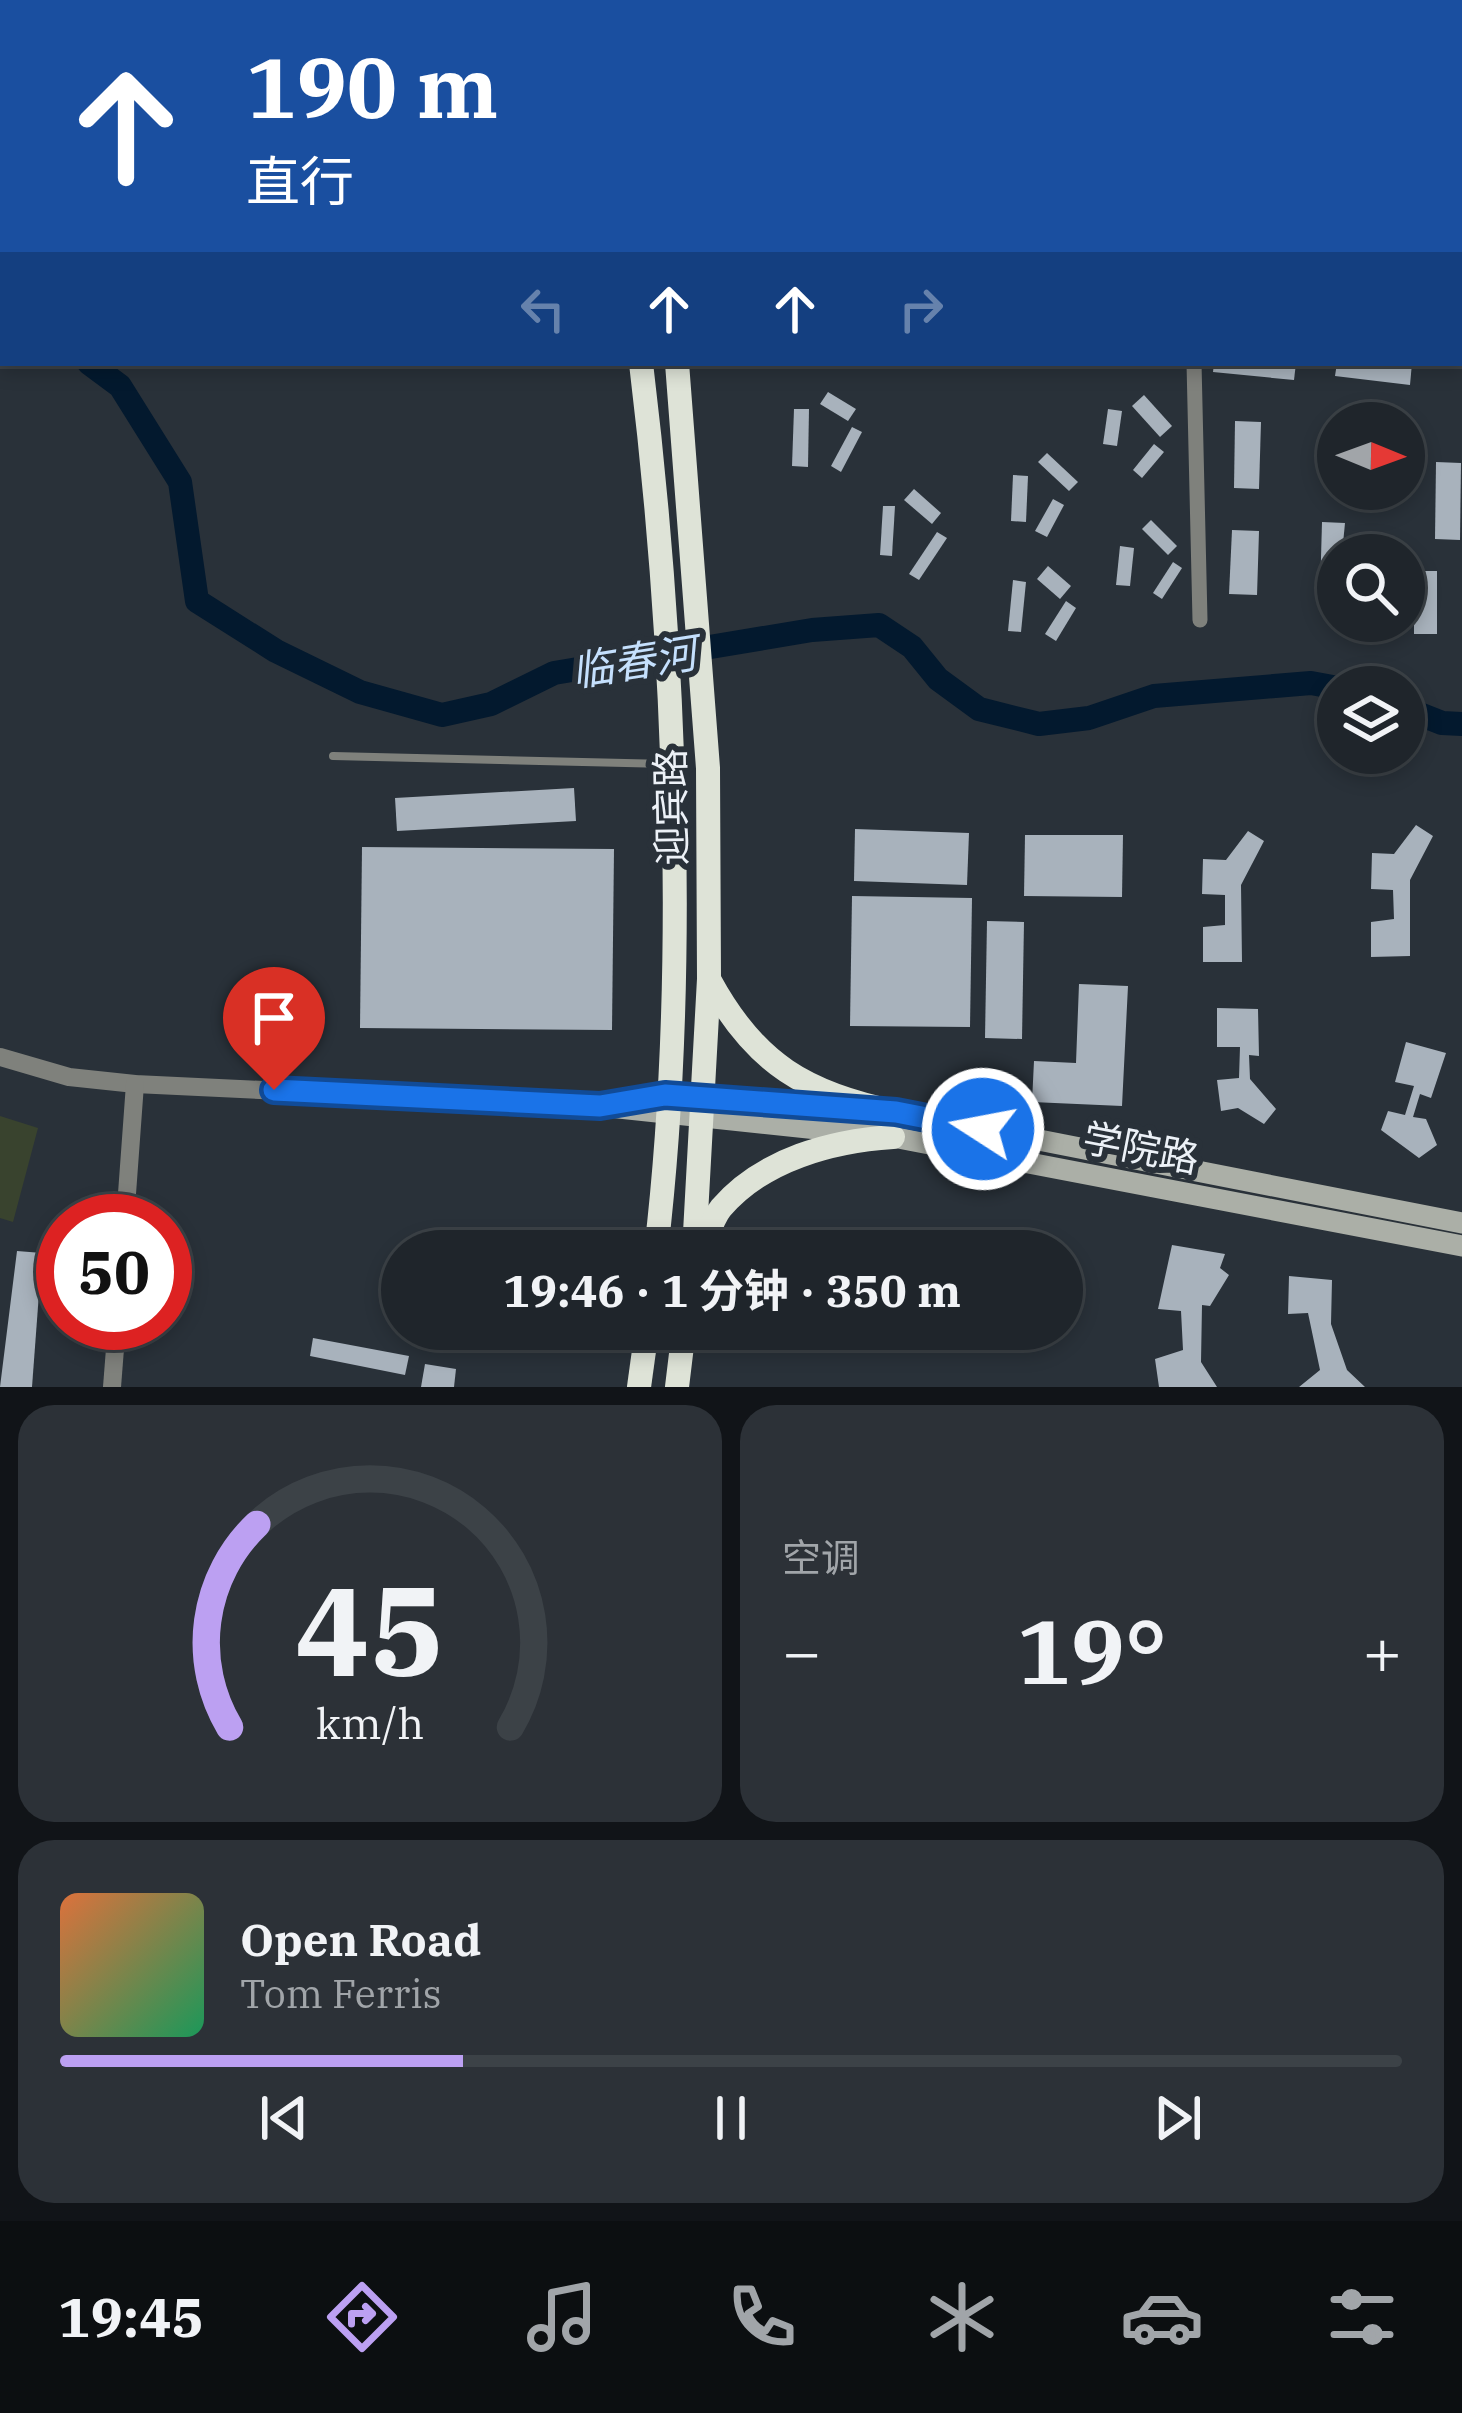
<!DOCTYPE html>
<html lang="zh">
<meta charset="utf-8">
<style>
:root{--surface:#1f252b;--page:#2c3137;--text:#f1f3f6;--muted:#a1a5a9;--line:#3c4247;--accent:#bca0f2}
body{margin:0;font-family:"IBM Plex Serif","Noto Sans SC",serif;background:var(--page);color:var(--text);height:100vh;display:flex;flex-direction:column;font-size:45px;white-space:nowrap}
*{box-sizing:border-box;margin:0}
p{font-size:39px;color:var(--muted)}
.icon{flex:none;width:66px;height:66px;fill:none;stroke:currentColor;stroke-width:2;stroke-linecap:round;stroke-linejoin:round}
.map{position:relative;height:1387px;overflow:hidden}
.drawer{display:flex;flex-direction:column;gap:18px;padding:18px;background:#111418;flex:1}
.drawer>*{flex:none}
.banner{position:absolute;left:0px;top:0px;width:1464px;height:366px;box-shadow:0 6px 18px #0003,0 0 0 3px var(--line);background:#1a4fa0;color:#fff;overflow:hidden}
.needle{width:78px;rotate:91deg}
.buttons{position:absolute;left:1317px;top:402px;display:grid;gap:24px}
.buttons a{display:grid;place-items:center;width:108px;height:108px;border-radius:50%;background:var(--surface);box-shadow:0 6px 18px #0003,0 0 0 3px var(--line);font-size:60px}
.speed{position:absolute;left:36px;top:1194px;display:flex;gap:24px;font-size:60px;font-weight:700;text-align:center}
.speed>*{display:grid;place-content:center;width:156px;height:156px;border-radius:50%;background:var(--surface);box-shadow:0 6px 18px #0003,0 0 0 3px var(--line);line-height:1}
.speed .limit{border:18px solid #d22;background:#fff;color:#111}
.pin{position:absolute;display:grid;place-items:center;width:102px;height:102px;color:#fff;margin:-123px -51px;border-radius:50% 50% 50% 0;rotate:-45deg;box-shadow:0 0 12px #0007}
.pin .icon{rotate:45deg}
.me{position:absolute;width:132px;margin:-66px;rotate:281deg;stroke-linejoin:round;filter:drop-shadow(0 0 9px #0008)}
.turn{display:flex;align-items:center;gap:42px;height:252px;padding:0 48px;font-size:54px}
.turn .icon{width:156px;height:156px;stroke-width:2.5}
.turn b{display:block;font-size:84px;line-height:102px}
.lanes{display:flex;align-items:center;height:114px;padding:0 48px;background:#0003;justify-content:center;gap:60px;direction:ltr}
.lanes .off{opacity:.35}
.big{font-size:90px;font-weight:700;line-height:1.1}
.drawer .widget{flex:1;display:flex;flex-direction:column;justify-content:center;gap:18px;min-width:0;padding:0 42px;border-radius:36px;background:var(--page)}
.drawer .dial{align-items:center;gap:0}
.dial svg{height:312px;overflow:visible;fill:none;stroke:var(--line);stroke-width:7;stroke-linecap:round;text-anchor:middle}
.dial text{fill:var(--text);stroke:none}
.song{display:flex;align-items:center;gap:36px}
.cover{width:144px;height:144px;border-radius:18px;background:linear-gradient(135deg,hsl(20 70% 55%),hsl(150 70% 35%))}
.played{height:12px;border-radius:6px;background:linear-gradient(90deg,var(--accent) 30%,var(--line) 30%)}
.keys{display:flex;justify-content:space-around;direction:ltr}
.heat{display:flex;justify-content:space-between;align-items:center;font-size:66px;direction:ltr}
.drawer .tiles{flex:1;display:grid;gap:18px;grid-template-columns:1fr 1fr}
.widget:last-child{grid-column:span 2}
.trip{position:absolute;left:381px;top:1230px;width:702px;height:120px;border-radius:60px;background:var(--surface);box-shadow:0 6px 18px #0003,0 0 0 3px var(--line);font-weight:700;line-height:120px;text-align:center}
.tabs{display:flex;height:192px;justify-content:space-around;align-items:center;background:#0c0f11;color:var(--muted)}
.tabs .icon{width:84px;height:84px}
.tabs .on{color:var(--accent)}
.tabs b{font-size:54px;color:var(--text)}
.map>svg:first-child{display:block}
</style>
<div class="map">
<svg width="1462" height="1387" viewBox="0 0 1462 1387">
<rect width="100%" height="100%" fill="#293139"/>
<path fill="#313d4a" d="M668,0H1239V3H669Z"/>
<path fill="#39432e" d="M0,1116L38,1128L13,1222L0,1218Z"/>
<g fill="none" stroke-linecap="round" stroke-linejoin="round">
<g stroke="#03192e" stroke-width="24">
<path d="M0,298L3,301"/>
<path d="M89,363L120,386L180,482L197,601L276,651L360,692L442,715L491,704L554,673L812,630L879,625L912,647L938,679L979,709L1039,724L1089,718L1154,696L1311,683L1338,688"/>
<path d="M1404,708L1442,723L1462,724"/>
</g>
</g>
<g fill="#a8b2bc">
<path d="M1214,363H1296L1294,380L1213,372Z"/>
<path d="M1337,363H1412L1410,385L1335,376Z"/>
<path d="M828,392L856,409L848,421L820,404Z"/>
<path d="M1144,395L1172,426L1160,437L1132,406Z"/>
<path d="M794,409H809L808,467L792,466Z"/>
<path d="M1108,409L1122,411L1117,446L1103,444Z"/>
<path d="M1235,421L1261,422L1259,489L1234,488Z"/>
<path d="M852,427L862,432L841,472L831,466Z"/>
<path d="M1154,444L1164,452L1142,478L1133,470Z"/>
<path d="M1047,453L1078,482L1069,491L1038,462Z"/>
<path d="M1436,462L1461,463L1460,540L1435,539Z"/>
<path d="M1013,475L1028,476L1026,522L1011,521Z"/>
<path d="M914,489L941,513L932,524L904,500Z"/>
<path d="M1362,489H1383L1382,507L1361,506Z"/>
<path d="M1053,499L1064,505L1047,537L1035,531Z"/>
<path d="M883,506H895L892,556L880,555Z"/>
<path d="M1151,520L1177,546L1168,555L1142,529Z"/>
<path d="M1322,522L1345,523L1338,595L1320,594Z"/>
<path d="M1232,530L1259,531L1257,595L1229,594Z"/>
<path d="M937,532L947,538L919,580L909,574Z"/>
<path d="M1120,546L1134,548L1130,586L1116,585Z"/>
<path d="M1173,562L1182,568L1162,599L1153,593Z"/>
<path d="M1048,566L1071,586L1060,599L1037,579Z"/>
<rect x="1414" y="571" width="23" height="63"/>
<path d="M1013,580L1026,582L1021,632L1008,631Z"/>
<path d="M1066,601L1076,608L1056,641L1045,634Z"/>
<path d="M574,788L576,821L397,831L395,798Z"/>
<path d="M1416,825L1433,836L1410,880V956L1371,957V922L1394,919L1393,890L1371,889L1372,853L1394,854Z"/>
<path d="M855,829L969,833L967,885L854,881Z"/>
<path d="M1248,831L1264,841L1241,885L1242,962H1203V927L1225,925V895L1202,894L1203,859L1226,860Z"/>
<path d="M1025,835H1123L1122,897L1024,896Z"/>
<path d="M362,847L614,849L612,1030L360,1028Z"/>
<path d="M852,896L972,898L970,1027L850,1026Z"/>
<path d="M987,921L1024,922L1022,1039L985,1038Z"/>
<path d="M1079,984L1128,986L1122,1106L1032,1102L1034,1061L1076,1063Z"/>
<path d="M1217,1008L1258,1009L1259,1056L1249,1055L1250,1079L1276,1109L1264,1124L1238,1108L1221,1111L1217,1080L1239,1078L1240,1047H1217Z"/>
<path d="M1406,1042L1446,1053L1431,1098L1420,1094L1413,1117L1426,1119L1437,1145L1419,1158L1381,1130L1388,1111L1405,1115L1414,1086L1395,1082Z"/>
<path d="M1172,1245L1225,1254L1220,1268L1229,1275L1210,1306L1202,1305L1201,1362L1217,1387H1159L1155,1359L1183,1350L1181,1311L1158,1309Z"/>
<path d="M17,1251L42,1253L32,1387H0Z"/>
<path d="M1289,1276L1332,1280L1331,1324L1347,1370L1365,1387H1299L1320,1370L1308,1313L1288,1314Z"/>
<path d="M313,1338L409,1356L405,1375L310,1356Z"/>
<path d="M425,1364L456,1369L454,1387H421Z"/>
</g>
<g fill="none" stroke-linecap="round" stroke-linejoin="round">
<path stroke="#7f817c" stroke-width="8" d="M333,756L668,764"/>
<g stroke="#7f817c" stroke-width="15">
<path d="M1253,0L1254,3"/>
<path d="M0,175L3,176"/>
<path d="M1461,320H1462"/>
<path d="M1194,363L1200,620"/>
</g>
<g stroke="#7f817c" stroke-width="18">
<path d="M0,1057L69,1077L135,1084L600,1106"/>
<path d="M125,1221L135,1084"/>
<path d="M112,1387L117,1323"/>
</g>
<path stroke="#abafa7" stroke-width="21" d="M1462,1223L896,1112L665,1095L600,1106L893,1137L1462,1246"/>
<g stroke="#dee3d7" stroke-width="24">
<path d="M580,0V3"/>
<path d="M619,0L620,3"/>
<path d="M641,363C675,643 689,971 656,1251"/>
<path d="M677,363L708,768L709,979L694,1251"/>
<path d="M710,981C755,1064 807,1094 896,1112"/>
<path d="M701,1251C707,1238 712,1219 721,1208C763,1159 832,1141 893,1137"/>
<path d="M639,1387L647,1329"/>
<path d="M677,1387L684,1329"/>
</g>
</g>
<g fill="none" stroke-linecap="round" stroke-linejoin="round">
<g stroke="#114b97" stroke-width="30">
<path id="route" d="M274,1090L600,1106L665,1095L896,1112L983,1129"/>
</g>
<use href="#route" stroke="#1a73e8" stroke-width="21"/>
</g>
<g text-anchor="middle" stroke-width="12" stroke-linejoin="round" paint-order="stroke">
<g font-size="39" fill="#ecf1f7" stroke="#293139">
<text transform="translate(671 807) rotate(-91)" y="14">迎宾路</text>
<text transform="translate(1141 1148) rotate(11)" y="14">学院路</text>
</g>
<g font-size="42" font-style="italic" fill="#c5e0fd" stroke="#293139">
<text transform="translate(634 662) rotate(-9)" y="15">临春河</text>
</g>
</g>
</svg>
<div class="buttons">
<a><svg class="needle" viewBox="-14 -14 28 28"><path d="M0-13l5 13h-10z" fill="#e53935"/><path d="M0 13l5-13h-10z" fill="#a1a5a9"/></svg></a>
<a><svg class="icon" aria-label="search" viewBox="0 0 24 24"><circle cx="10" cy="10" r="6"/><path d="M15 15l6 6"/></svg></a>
<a><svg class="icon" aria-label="layers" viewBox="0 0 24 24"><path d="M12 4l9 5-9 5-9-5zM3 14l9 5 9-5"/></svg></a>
</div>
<div class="speed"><div class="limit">50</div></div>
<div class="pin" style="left:274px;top:1090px;background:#d93025"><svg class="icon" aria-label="arrive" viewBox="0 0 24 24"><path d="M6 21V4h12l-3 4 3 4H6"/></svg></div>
<svg class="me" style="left:983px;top:1129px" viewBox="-20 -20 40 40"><circle r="17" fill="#1a73e8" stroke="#fff" stroke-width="3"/><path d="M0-11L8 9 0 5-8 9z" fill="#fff"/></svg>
<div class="trip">19:46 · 1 分钟 · 350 m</div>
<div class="banner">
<div class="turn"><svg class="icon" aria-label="ahead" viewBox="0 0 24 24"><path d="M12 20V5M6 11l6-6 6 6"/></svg><div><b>190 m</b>直行</div></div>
<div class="lanes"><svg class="icon off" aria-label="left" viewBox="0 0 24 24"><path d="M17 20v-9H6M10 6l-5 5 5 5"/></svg><svg class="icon" aria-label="ahead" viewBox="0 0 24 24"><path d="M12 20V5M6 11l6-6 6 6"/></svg><svg class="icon" aria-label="ahead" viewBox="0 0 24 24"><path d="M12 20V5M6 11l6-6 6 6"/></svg><svg class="icon off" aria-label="right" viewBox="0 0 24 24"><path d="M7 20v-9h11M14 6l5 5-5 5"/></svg></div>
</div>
</div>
<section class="drawer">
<div class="tiles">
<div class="widget dial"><svg viewBox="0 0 100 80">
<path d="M14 69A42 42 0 1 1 86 69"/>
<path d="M14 69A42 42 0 0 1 21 17" stroke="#bca0f2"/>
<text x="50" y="56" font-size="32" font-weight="700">45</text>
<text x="50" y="72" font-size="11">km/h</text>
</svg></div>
<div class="widget"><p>空调</p>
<div class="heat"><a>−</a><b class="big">19°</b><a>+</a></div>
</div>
<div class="widget">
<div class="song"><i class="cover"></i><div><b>Open Road</b><p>Tom Ferris</p></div></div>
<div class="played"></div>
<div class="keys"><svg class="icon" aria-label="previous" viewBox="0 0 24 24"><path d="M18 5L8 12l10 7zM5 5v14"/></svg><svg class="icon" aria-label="pause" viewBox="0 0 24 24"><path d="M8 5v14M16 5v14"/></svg><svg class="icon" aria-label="next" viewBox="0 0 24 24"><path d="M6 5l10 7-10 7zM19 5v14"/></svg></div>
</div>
</div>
</section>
<nav class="tabs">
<b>19:45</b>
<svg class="icon on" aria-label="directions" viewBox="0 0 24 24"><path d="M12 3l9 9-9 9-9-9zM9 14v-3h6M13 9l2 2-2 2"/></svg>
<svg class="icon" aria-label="music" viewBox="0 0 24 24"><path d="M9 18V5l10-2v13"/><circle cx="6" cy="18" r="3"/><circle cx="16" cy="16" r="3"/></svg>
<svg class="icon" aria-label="phone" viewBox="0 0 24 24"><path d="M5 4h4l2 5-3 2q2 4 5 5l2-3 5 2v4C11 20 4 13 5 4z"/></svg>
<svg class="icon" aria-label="climate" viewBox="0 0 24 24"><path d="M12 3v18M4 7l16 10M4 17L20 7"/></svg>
<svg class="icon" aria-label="car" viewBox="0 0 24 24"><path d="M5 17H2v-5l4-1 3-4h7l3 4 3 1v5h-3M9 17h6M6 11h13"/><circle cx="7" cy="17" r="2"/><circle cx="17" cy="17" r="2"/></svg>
<svg class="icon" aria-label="filters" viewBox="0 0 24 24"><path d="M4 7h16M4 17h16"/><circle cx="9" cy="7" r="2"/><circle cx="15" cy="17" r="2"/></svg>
</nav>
